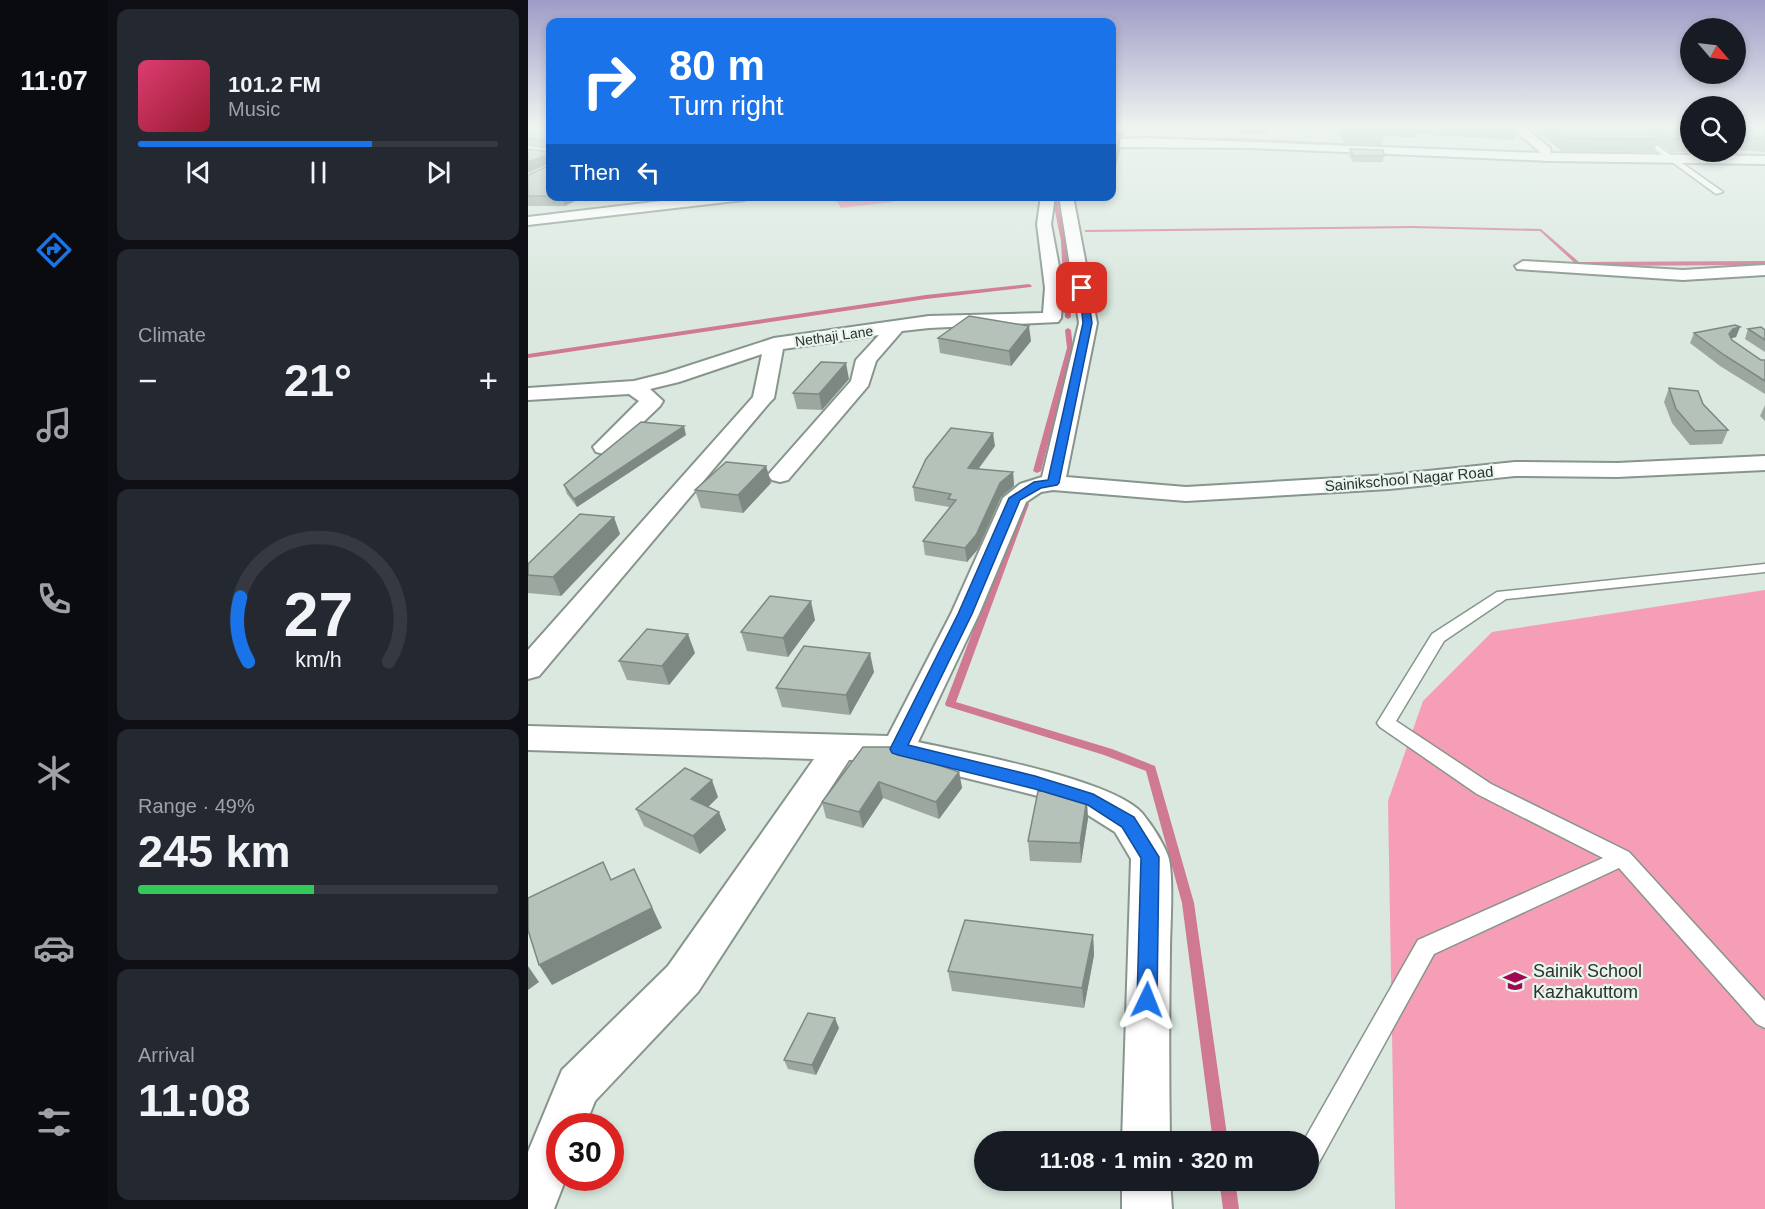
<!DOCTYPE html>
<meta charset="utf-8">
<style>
:root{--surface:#171b24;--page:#242831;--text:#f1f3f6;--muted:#9ea1a6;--line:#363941;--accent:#1a73e8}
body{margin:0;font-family:Arial,sans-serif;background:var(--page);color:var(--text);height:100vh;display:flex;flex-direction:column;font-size:22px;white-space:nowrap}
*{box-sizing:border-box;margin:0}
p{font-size:20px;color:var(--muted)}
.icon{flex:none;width:33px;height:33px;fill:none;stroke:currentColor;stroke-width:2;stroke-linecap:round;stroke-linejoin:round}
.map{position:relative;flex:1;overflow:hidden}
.panel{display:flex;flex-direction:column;gap:9px;padding:9px;background:#0d0f14;width:420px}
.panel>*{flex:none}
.hud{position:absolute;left:18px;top:18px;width:570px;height:183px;border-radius:12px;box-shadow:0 3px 9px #0003;background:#1a73e8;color:#fff;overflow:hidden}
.needle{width:39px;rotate:118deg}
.fabs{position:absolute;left:1152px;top:18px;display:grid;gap:12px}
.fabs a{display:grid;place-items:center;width:66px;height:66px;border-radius:50%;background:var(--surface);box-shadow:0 3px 9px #0003;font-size:30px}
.speed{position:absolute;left:18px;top:1113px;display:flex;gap:12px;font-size:30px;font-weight:700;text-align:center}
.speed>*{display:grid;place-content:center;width:78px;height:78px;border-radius:50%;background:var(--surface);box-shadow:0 3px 9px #0003;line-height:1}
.speed .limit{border:9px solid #d22;background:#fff;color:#111}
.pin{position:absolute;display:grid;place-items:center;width:51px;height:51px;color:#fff;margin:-26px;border-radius:12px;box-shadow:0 3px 9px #0006}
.me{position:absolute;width:66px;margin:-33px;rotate:2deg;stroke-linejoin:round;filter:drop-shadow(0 0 4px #0008)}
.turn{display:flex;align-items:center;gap:21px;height:126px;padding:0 24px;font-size:27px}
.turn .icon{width:78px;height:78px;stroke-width:2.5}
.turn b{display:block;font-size:42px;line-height:51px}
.then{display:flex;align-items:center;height:57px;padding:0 24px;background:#0003;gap:12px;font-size:22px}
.big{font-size:45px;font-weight:600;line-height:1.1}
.panel .tile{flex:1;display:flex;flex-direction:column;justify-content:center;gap:9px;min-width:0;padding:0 21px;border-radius:12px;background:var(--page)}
.panel .dial{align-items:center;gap:0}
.dial svg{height:156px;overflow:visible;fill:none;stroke:var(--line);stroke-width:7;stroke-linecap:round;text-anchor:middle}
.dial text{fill:var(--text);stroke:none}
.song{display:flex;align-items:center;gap:18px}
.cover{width:72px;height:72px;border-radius:9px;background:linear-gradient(135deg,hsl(340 70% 55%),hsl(350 70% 35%))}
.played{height:6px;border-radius:3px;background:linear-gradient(90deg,var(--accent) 65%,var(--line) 65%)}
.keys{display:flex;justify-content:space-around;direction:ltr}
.heat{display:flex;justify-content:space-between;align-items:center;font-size:33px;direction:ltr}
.charge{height:9px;border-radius:4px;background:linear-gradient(90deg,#34c759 49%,var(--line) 0)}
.trip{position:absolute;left:446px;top:1131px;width:345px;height:60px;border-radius:30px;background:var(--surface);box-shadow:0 3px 9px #0003;font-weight:600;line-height:60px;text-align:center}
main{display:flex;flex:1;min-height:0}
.dock{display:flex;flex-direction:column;width:108px;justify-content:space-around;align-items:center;background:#090b0e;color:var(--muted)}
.dock .icon{width:42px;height:42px}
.dock .selected{color:var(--accent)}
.dock b{font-size:27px;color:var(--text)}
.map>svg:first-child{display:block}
</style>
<main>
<nav class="dock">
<b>11:07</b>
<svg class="icon selected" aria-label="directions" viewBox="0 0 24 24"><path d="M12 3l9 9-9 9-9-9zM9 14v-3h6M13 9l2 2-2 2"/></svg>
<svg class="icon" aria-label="music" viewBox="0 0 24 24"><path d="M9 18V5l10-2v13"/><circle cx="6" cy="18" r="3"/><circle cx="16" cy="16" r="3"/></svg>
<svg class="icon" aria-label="phone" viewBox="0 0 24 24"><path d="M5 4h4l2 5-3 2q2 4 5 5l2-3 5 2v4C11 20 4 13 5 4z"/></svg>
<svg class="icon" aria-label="climate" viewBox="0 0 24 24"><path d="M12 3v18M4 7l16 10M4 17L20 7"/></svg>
<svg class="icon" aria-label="car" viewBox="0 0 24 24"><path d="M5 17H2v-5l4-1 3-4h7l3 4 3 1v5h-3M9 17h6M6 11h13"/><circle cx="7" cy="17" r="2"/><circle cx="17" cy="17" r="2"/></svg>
<svg class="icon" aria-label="filters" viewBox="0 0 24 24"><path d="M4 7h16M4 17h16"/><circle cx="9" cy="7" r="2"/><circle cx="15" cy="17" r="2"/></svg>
</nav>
<section class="panel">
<div class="tile">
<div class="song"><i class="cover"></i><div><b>101.2 FM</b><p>Music</p></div></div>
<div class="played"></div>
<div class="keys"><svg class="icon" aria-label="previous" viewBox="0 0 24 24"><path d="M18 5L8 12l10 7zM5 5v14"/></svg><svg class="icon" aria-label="pause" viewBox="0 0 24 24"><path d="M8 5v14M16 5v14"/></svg><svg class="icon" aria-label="next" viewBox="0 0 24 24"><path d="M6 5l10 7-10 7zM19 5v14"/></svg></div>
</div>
<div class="tile"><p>Climate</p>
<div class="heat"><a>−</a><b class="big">21°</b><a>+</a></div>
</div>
<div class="tile dial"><svg viewBox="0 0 100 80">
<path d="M14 69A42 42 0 1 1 86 69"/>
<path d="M14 69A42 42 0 0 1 10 36" stroke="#1a73e8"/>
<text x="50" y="56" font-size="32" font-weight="700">27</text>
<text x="50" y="72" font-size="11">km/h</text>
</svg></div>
<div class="tile"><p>Range · 49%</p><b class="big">245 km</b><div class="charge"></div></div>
<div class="tile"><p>Arrival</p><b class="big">11:08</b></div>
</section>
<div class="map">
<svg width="1237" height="1209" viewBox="0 0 1237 1209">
<rect width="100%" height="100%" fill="#dae8df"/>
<g fill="#f59eb5">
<path d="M306,197H363L365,202L313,208Z"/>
<path d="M1237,590V1209H867L860,801L895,701L964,632Z"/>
</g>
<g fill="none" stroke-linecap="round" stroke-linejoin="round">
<g fill="#d07992" fill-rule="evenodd">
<path d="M638,138H718L929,150L927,151L718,140H637Z"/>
<path d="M1148,154L1199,155L1201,156L1199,157L1149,156Z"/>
<path d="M524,196H528L538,241L543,317L540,319L537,317L533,241Z"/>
<path d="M884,226L1013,229L1051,262L1237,261V265L1050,266L1012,231L884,228L558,232L556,231L558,230Z"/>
<path d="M501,284L504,286L503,287L398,299L0,358V354L398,295Z"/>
<path d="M540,328L543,330L545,348L513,471L509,473L505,471L539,348L537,330Z"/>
<path d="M494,502H500L501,504L428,702L584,749L627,766L666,903L700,1142H685L654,903L618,771L576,755L418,706L417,704Z"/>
<path d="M691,1180H707L711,1209H695Z"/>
</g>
<g stroke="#88958d" stroke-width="3">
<g id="lane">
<path d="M1096,127H1103L1195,192L1188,194Z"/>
<path d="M1237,564V572L978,599L916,641L868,721L963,784L1101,852L1237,1001V1028L1229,1024L1091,868L906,954L789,1166L780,1170V1142H775L890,940L1075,858L949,794L852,727L849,723L904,634L969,592Z"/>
</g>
</g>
<g stroke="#88958d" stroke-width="4">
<g id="street">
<path d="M983,127H996L1022,148L1023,153L1237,156V164L1022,161L723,148L584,147V139L619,138L1013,153Z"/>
<path d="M175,196H223L216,200L0,225V217Z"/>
<path d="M513,196H527L523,224L535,288L533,318L530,322L401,328L374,331L348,361L340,386L260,480L252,482L244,480L240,475L323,381L328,360L351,335L255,349L246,398L242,402L11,676L0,679V650L225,397L234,354L151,382L122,389L135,401L132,406L84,452L76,454L68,452L65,447L111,401L101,394L0,400V388L106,381L138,373L246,338L401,316L515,313L517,288L509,224Z"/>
<path d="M531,196H545L569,323L538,477L658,487L861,475L987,462L1089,463L1237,456V470L1089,477L987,476L861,489L658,501L525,490L513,492L498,502L451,614L390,742C439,753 583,779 614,813C623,824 635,842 640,856C646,873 642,930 642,951C641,1014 641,1078 642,1142H594L603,859L587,832L552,810L506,795L370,761L321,760L170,992L67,1101L57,1126H32V1178H38L26,1209H0V1152L34,1070L140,966L286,759L0,750V726L360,736L423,614L475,498L492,484L514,477L551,323Z"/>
<path d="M995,261L1155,270L1237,265V275L1155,280L989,269L987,266Z"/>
<path d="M594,1180H642L644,1209H594Z"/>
</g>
</g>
<use href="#lane" fill="#fff" fill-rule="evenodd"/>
<use href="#street" fill="#fff" fill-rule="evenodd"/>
</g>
<g fill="#9ba79f">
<path d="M0,127H22L57,196L37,206H0V175L20,166V164L0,173V149L21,152V149L0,146Z"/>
<path d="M584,127H599L596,136L592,137V149L584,181Z"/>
<path d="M711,127H739L738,134H710Z"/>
<path d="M811,127H990L988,135L986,140L889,134V138L856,136L854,145L816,143L811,133Z"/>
<path d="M1003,127H1162V152H1191H1142L1129,143L1126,152L1034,151Z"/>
<path d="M1208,127H1237V152L1208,150Z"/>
<path d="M822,149L856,156L855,162H825L821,155Z"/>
<path d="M1212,327L1208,337L1203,338L1204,340L1233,360H1237V394L1192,366L1162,343L1166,333Z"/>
<path d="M1220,329L1237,330V352L1217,339Z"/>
<path d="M410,338L503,341L483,366L412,353Z"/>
<path d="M321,379L294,410L269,409L265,393Z"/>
<path d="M1141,388L1175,404L1200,430L1194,444L1162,445L1144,423L1136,402Z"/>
<path d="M1237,405V421L1232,416Z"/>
<path d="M158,435L49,507L39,494L36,485Z"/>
<path d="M467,446L450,469L485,472L486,486L473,497L450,549L439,562L397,555L395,541L421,508V507L387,501L385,487Z"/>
<path d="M238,466L243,483L215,513L173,508L167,490Z"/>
<path d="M92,534L33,596L0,593V564Z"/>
<path d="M287,620L260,657L219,651L213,632Z"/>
<path d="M167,653L141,685L99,680L91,661Z"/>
<path d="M346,672L322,715L254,707L248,688Z"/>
<path d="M374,749L375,753L431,772L434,788L411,819L355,798L335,828L298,818L294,802Z"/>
<path d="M190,797L180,807L198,830L172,854L116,826L108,809Z"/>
<path d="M560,818L553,863L502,861L500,841Z"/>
<path d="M565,935L566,955L556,1008L424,991L420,971Z"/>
<path d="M311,1028L288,1075L260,1069L256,1060Z"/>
</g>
<g fill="#7e8882">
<path d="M596,127H599L596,136Z"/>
<path d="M988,127H990L988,135L986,140Z"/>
<path d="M592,136V149L584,181V165Z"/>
<path d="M21,154L22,163L0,173V162Z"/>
<path d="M33,196H57L37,206Z"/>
<path d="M501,326L503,341L483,366L481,351Z"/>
<path d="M1212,327L1208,337L1201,339V334L1205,329Z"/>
<path d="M318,363L321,379L294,410L291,394Z"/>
<path d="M156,426L158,435L49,507L46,499Z"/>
<path d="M465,433L467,446L441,482L440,468Z"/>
<path d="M238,466L243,483L215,513L210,495Z"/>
<path d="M485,472L486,486L473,497L450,549L439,562L437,548L472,483Z"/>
<path d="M86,517L92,534L33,596L25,577Z"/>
<path d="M283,601L287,620L260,657L255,638Z"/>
<path d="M160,634L167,653L141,685L134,666Z"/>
<path d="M342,653L346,672L322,715L318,695Z"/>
<path d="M431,772L434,788L411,819L408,802Z"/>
<path d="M184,780L190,797L170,817L163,799Z"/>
<path d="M351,782L355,798L335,828L331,812Z"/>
<path d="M559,798L560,818L553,863L552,843Z"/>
<path d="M191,812L198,830L172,854L165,836Z"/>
<path d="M106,869L134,928L24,985L11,965Z"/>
<path d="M565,935L566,955L556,1008L554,988Z"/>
<path d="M0,966L11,982L0,990Z"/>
<path d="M307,1018L311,1028L288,1075L284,1065Z"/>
</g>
<g fill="#b4c2b9" stroke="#7e8882" stroke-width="1.5">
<path d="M0,127H22V196H0V175L20,166L21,154L0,162V149L21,152V141L0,138Z"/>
<path d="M711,127H739V129L711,128Z"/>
<path d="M815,127H856V132L817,130Z"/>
<path d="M1022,127H1114L1130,139L1037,138Z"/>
<path d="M1128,127H1162V139H1146Z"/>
<path d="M1208,127H1237V138L1208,137Z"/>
<path d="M584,135L592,136L584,165Z"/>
<path d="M822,149L855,150L856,156H826Z"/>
<path d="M441,316L501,326L481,351L410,338Z"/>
<path d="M1207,325L1212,327L1205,329L1201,334L1204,340L1233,360H1237V381L1196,355L1166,333Z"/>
<path d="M1233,327L1237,330V340L1220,329Z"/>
<path d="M293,362L318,363L291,394L265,393Z"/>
<path d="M1141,388L1170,391L1175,404L1200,430L1167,431L1148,409Z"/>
<path d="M113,422L156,426L46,499L36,485Z"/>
<path d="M423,428L465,433L440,468L485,472L472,483L448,535L437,548L395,541L428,500L420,499L423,494L385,487L398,459Z"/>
<path d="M198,462L238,466L210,495L167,490Z"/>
<path d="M52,514L86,517L25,577L0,575V564Z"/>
<path d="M242,596L283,601L255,638L213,632Z"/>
<path d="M119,629L160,634L134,666L91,661Z"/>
<path d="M276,646L342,653L318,695L248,688Z"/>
<path d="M335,747H366L374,749L372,752L431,772L408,802L351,782L331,812L294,802Z"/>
<path d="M157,768L184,780L163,799L191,812L165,836L108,809Z"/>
<path d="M510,791L551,793L559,798L552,843L500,841Z"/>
<path d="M75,862L83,880L106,869L124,908L11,965L0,930V898Z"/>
<path d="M437,920L565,935L554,988L420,971Z"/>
<path d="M280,1013L307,1018L284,1065L256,1060Z"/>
</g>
<linearGradient id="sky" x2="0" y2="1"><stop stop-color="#9e9cc6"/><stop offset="0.43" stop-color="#eef5f1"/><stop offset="1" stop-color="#eef5f1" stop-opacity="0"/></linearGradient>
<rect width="1237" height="296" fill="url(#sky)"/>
<path fill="#1a73e8" stroke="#114b97" stroke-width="1.5" d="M551,286L559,288L564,323L531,483L529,485L513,488L492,500L444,614L380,745L507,776L565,794L606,817L631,857L629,1000L626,1007L619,1010L612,1007L609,1000L613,858L594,827L560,805L507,789L370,755L364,753L362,749L430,614L481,498L506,482L520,480L555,323Z"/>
<defs>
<g id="school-bare" transform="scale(1.8)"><path d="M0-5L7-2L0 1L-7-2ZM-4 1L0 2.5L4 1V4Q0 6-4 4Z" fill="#a0094f" stroke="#e7f5ed" stroke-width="2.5" paint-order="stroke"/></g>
</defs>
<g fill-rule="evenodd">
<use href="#school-bare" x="987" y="981"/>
</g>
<g text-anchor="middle" stroke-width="4.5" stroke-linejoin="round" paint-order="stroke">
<g font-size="14" fill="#2d322f" stroke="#e7f5ed">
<text transform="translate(306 336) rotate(-8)" y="5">Nethaji Lane</text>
</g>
<g font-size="15" fill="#2d322f" stroke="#e7f5ed">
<text transform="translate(881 479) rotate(-5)" y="5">Sainikschool Nagar Road</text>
</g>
<g font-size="18" fill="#2d322f" stroke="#e7f5ed" text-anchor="start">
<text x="1005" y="977">Sainik School<tspan x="1005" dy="21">Kazhakuttom</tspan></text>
</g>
</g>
</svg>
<div class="fabs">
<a><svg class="needle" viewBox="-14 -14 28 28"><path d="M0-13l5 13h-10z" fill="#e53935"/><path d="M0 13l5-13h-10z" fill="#9ea1a6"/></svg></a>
<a><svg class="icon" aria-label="search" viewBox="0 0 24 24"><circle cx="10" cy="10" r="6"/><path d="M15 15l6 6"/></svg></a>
</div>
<div class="speed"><div class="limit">30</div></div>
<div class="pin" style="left:554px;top:288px;background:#d93025"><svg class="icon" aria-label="arrive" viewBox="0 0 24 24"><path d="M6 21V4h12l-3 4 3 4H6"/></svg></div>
<svg class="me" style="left:619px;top:1000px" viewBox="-20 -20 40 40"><path d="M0-17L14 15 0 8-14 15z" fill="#1a73e8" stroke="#fff" stroke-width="4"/></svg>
<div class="trip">11:08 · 1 min · 320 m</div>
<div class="hud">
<div class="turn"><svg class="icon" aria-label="right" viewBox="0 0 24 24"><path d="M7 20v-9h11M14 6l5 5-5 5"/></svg><div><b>80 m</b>Turn right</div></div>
<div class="then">Then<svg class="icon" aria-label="left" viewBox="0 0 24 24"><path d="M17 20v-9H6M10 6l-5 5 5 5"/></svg></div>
</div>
</div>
</main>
